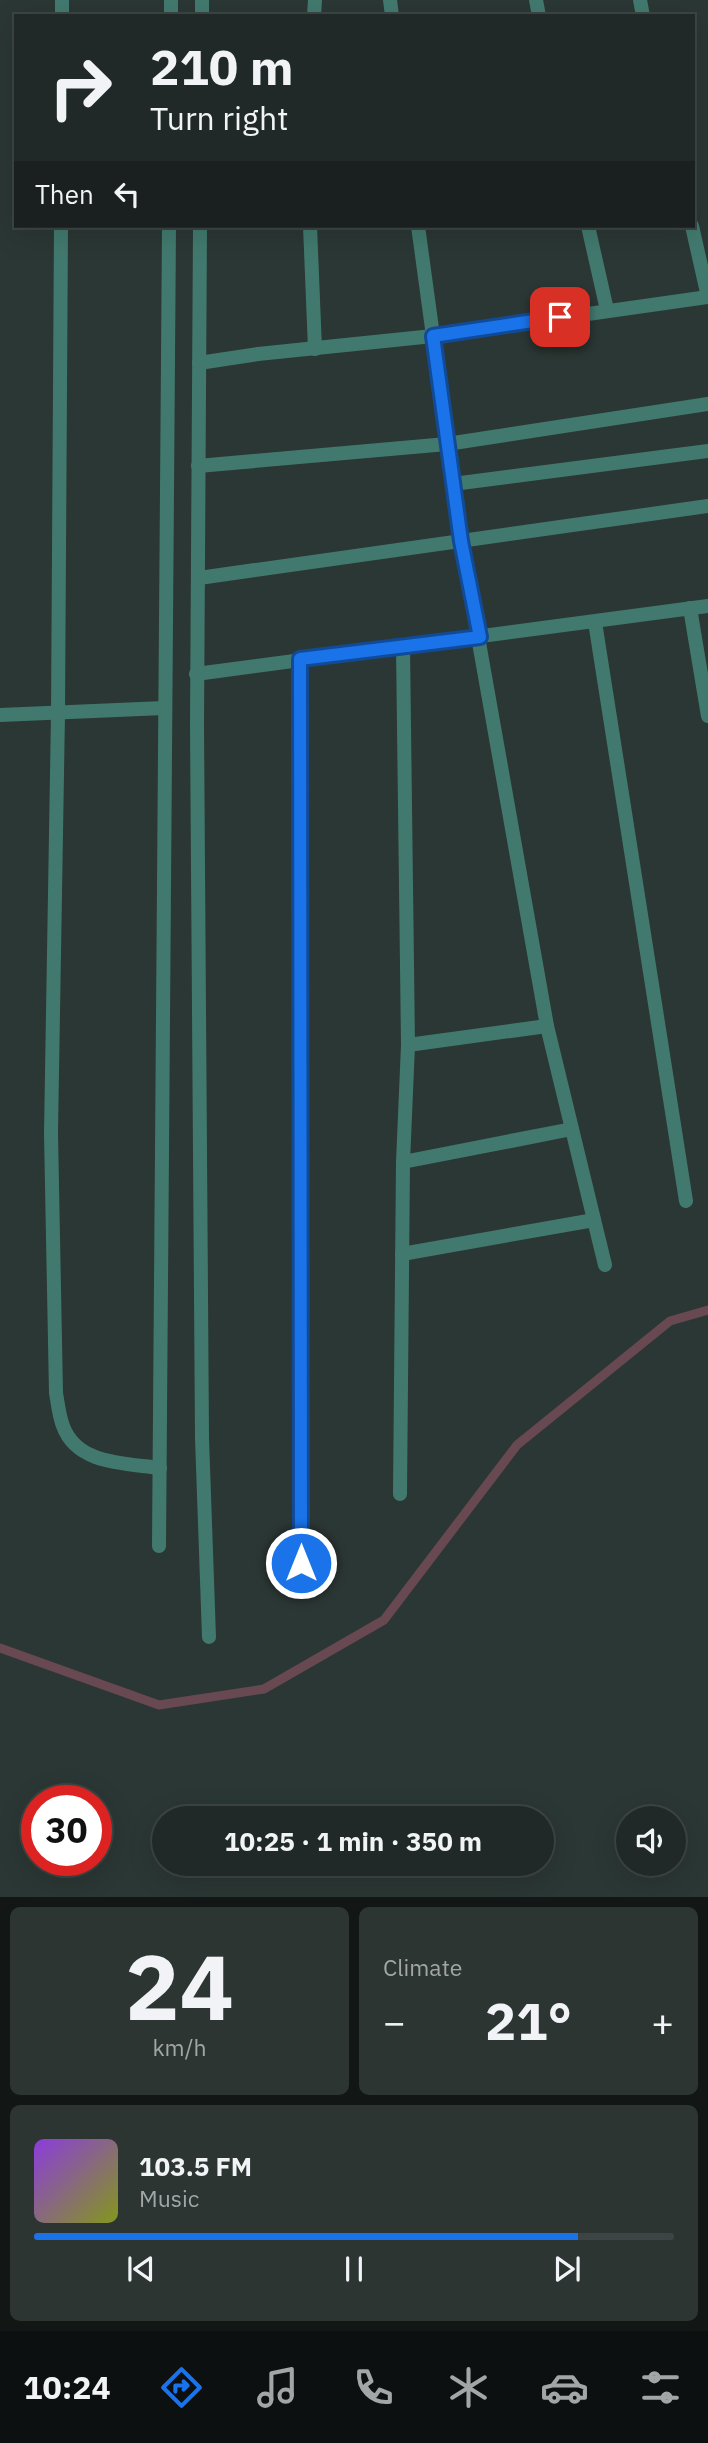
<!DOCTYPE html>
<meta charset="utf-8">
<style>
:root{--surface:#202927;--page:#2d3533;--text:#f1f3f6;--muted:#a2a6a7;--line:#3d4544;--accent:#1a73e8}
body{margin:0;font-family:"IBM Plex Sans",sans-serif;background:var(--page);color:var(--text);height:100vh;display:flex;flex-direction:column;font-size:26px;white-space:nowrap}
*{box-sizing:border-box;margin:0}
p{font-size:23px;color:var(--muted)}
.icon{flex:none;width:38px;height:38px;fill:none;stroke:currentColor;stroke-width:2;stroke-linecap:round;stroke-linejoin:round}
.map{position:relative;height:1897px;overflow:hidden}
.details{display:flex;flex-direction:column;gap:10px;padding:10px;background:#121715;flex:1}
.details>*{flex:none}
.hud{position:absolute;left:14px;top:14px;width:681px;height:214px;border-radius:0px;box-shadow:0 7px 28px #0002,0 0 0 2px var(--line);background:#202927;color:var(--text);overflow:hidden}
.tools{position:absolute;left:616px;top:1806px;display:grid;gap:14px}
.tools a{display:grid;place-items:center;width:70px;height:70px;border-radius:50%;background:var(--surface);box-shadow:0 7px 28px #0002,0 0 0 2px var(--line);font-size:35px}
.speed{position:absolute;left:21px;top:1785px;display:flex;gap:14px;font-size:35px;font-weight:700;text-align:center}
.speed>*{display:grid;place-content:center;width:91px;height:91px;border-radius:50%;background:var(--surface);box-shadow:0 7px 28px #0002,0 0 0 2px var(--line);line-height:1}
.speed .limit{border:10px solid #d22;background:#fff;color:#111}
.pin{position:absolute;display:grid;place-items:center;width:60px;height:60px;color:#fff;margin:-30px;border-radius:14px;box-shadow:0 4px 10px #0006}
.me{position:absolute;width:77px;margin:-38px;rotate:0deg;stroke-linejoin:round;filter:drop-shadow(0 0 5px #0008)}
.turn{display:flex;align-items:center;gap:24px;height:147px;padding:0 21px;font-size:32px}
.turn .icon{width:91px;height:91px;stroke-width:2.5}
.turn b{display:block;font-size:49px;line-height:60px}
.then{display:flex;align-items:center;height:66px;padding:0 21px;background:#0003;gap:14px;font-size:26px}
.big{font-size:52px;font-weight:700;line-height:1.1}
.details .tile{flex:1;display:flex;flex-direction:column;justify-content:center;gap:10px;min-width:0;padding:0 24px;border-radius:10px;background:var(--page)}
.details .dial{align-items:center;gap:0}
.dial b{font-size:91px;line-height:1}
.song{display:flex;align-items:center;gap:21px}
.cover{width:84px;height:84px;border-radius:10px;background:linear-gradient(135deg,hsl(270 70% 55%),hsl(70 70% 35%))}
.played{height:7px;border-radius:4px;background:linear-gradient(90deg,var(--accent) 85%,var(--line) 85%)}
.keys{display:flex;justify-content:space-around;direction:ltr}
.heat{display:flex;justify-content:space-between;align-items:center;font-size:38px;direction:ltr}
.details .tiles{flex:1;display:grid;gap:10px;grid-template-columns:1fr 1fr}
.tile:last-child{grid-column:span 2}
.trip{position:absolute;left:152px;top:1806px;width:402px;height:70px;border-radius:35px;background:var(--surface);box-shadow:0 7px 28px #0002,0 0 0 2px var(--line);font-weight:700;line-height:70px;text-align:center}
.tab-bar{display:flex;height:112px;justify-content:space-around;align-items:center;background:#0d1010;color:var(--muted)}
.tab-bar .icon{width:49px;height:49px}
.tab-bar .selected{color:var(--accent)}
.tab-bar b{font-size:32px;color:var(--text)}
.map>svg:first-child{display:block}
</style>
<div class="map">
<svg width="708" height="1897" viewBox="0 0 708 1897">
<rect width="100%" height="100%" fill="#2b3734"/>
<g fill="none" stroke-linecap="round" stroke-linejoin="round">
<path stroke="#684851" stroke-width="9" d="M0,1648L159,1705L264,1689L384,1620L517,1445L670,1321L708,1310"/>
<g stroke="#42796e" stroke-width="14">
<path d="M390,0L392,16"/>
<path d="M536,0L539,16"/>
<path d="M640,0L643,16"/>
<path d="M62,16V0"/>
<path d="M171,16V0"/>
<path d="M202,16V0"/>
<path d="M314,16L315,0"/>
<path d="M61,226L58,714L51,1133L56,1393C58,1404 59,1416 63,1426C77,1465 126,1463 160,1468"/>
<path d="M200,226L197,725L202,1438L209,1637"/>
<path d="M310,226L315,349"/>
<path d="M418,226L461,541L547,1026L605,1265"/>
<path d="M588,226L607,310"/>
<path d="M692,226L708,297"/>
<path d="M199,363L258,354L433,336L708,297"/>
<path d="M198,466L447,444L708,404"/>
<path d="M453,484L708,451"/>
<path d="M199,578L708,506"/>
<path d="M690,608L708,716"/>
<path d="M595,622L686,1201"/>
<path d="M300,659L301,1564"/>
<path d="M196,674L708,606"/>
<path d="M0,715L164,708"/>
<path d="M408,1045L547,1026"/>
<path d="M403,1162L572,1129"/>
<path d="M402,1254L594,1220"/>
<path d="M400,1494L403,1162L408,1045L403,647"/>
<path d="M159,1546L169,226"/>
</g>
</g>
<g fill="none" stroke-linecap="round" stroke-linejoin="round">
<g stroke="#114b97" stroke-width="18">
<path id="route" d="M301,1563L300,659L480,637L461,541L433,336L560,317"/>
</g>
<use href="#route" stroke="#1a73e8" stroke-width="12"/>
</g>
</svg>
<div class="tools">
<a><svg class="icon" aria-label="sound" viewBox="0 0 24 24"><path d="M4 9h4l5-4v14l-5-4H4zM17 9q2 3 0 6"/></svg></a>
</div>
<div class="speed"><div class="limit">30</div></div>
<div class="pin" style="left:560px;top:317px;background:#d93025"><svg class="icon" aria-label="arrive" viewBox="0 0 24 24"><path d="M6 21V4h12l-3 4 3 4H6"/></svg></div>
<svg class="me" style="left:301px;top:1563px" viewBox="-20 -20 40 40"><circle r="17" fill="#1a73e8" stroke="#fff" stroke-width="3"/><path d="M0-11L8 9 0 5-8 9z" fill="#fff"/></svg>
<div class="trip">10:25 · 1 min · 350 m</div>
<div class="hud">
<div class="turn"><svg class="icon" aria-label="right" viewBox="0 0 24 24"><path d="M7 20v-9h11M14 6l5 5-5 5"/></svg><div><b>210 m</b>Turn right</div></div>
<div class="then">Then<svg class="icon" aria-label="left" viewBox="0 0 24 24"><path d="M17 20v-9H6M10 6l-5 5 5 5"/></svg></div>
</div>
</div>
<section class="details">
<div class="tiles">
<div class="tile dial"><b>24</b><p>km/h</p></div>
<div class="tile"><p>Climate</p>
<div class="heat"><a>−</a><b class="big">21°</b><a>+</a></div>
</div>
<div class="tile">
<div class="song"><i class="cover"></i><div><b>103.5 FM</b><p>Music</p></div></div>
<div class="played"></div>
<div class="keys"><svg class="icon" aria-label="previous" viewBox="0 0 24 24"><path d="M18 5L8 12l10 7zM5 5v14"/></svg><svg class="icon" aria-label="pause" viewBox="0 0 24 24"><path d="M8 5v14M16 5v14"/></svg><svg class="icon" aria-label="next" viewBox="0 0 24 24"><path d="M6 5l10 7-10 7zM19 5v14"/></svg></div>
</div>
</div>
</section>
<nav class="tab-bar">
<b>10:24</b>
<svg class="icon selected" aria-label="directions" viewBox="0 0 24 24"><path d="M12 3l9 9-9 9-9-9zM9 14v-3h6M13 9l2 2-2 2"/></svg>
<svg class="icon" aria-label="music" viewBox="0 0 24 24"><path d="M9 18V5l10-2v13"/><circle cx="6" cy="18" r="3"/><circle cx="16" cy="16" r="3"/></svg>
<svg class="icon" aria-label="phone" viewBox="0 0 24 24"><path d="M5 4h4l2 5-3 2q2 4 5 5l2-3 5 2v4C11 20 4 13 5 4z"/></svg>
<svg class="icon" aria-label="climate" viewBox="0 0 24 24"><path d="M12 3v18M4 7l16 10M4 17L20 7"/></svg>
<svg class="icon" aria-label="car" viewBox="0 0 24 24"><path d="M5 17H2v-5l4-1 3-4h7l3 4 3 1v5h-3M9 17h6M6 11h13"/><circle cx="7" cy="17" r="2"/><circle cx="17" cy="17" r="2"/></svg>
<svg class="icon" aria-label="filters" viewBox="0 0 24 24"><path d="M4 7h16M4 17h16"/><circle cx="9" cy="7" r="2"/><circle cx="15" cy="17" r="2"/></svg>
</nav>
